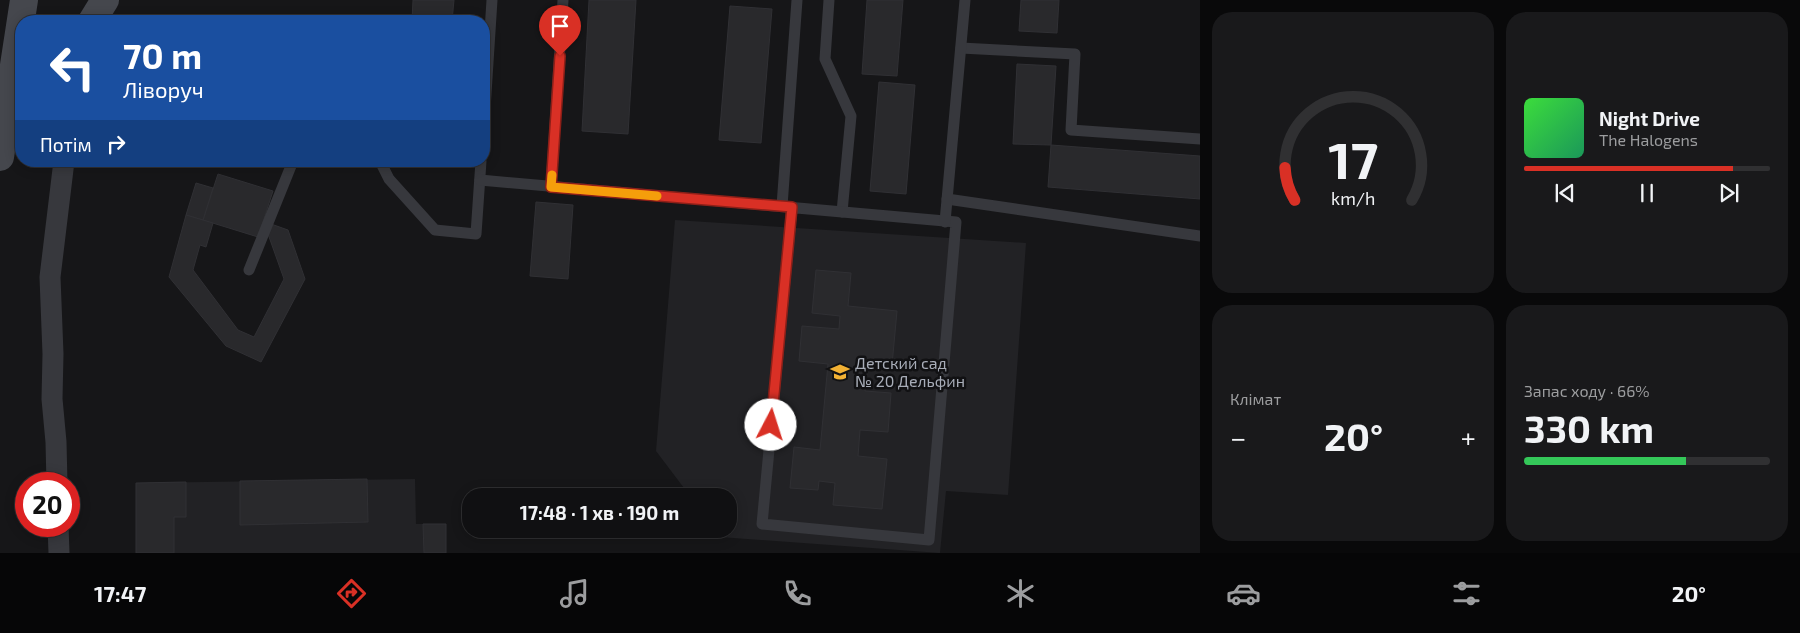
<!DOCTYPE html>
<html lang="uk">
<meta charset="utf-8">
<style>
:root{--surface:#101012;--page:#19191b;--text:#f1f3f6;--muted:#9c9d9f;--line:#303032;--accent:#d93025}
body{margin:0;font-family:"Exo 2",sans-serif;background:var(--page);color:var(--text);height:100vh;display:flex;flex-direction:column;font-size:19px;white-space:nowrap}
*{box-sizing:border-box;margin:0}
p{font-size:16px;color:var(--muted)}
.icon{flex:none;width:28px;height:28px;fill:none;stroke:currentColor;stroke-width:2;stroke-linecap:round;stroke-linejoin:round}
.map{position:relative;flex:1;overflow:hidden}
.drawer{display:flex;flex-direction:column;gap:12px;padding:12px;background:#09090a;width:600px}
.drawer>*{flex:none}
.guide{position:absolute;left:15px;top:15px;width:475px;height:152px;border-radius:20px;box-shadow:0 2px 12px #0003,0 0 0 1px var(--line);background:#1a4fa0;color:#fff;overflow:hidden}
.speed{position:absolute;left:15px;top:472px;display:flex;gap:10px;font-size:25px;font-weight:700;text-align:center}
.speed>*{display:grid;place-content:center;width:65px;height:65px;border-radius:50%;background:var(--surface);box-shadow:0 2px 12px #0003,0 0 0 1px var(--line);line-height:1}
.speed .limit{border:8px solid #d22;background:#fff;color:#111}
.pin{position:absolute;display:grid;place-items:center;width:42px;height:42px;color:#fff;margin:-51px -21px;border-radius:50% 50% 50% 0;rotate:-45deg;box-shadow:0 0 5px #0007}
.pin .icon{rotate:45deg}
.me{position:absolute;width:55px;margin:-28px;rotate:5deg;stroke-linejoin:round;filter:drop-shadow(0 0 4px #0008)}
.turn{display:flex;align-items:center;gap:18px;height:105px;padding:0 25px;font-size:22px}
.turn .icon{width:65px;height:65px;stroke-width:2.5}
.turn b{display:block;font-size:35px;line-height:42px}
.then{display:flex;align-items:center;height:48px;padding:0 25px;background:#0003;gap:10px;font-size:19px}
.big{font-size:38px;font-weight:700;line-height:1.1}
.drawer .widget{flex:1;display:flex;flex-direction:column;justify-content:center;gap:8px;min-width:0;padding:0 18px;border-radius:20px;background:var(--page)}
.drawer .dial{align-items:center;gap:0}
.dial svg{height:130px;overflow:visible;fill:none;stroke:var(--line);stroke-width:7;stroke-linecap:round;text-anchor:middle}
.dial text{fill:var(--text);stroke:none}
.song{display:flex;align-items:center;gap:15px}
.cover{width:60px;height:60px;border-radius:8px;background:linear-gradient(135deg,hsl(120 70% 55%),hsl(150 70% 35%))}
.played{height:5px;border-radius:2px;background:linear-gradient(90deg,var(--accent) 85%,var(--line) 85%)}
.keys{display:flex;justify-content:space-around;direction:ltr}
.heat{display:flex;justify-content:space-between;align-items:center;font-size:28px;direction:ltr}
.charge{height:8px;border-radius:4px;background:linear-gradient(90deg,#34c759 66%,var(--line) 0)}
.drawer .tiles{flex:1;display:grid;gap:12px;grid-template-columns:repeat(2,1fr)}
.trip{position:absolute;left:462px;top:488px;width:275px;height:50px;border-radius:20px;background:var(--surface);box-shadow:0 2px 12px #0003,0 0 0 1px var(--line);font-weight:700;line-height:50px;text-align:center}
.menu{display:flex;height:80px;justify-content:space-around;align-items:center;background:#060607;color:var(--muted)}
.menu .icon{width:35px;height:35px}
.menu .active{color:var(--accent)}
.menu b{font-size:22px;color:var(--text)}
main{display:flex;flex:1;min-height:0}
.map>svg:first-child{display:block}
</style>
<main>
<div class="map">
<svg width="1200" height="553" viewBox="0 0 1200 553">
<rect width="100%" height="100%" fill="#161618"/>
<g fill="#222225">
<path d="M675,220L1026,243L1008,495L946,491L940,553L720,537L714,529H729V496H690L656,451Z"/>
<path d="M415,479L416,524H446V553H136V483Z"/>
</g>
<g fill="#29292c" stroke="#303034">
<path d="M413,0H454L452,21H412Z"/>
<path d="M589,0H636L628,134L582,131Z"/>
<path d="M867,0H903L897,76L862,74Z"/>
<path d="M1021,0H1059L1057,33L1019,31Z"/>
<path d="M730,6L772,9L761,143L719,140Z"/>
<path d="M1017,64L1056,66L1051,145L1013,144Z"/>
<path d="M879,82L915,85L906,194L870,191Z"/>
<path d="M1051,145L1200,156V199L1048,187Z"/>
<path d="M401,161H442L441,165Z"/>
<path d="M218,174L273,191L258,237L203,220Z"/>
<path d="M196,183L213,188L203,220L186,215Z"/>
<path d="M536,202L573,205L568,279L530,276Z"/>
<path d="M186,215L213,223L206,247L200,245L193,270L238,330L254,337L284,279L268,234L271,224L288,230L305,279L261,362L226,346L169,277Z"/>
<path d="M816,270L851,273L848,306L897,311L892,365L868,363L865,391L891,393L888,432L860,430L858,456L887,459L882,509L833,505L835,483L819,481L818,490L790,488L794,447L820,450L828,364L799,361L802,326L839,329L840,316L812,313Z"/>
<path d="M367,479L368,522L240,525V481Z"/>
<path d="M186,482V517H174V553H136V483Z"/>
<path d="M423,524H446V553H424Z"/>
</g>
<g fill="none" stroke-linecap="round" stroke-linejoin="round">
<g stroke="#37383d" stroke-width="11">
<path d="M829,0L825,59L851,116L842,212"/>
<path d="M961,48L1075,54L1071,130L1200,139"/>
<path d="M484,125L492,0"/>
<path d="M380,161L389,179L435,230L476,234L481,161"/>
<path d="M480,180L956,222L929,540L762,524L792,207"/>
<path d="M551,187L563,0"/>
<path d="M947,199L1200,236"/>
<path d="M782,206L797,0"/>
<path d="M945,222L965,0"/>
<path d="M249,270L293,161"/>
</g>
<g stroke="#37383d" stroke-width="21">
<path d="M57,484L56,442L52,399L53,354L50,277L64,161"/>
<path d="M58,526L59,553"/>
</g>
<g stroke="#45474d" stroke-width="28">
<path d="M92,21L105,0"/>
<path d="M0,157L24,0"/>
</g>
</g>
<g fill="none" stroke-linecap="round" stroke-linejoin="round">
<g stroke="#8d1f18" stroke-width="12">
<path id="route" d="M560,56L551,187L792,207L771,425"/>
</g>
<use href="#route" stroke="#d93025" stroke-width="9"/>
<path stroke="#f59e0b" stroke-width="9" d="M552,175L551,187L657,196"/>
</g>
<defs>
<g id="school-bare" transform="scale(1.5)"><path d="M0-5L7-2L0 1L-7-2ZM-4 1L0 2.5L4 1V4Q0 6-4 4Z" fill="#f2b134" stroke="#111113" stroke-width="2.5" paint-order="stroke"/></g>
</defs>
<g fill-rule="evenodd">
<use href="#school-bare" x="840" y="372"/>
</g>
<g text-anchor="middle" stroke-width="5" stroke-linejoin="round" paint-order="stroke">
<g font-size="16" fill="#a8adb8" stroke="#111113" text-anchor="start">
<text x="855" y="369">Детский сад<tspan x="855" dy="18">№ 20 Дельфин</tspan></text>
</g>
</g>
</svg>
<div class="speed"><div class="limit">20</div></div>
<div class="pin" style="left:560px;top:56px;background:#d93025"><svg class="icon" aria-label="arrive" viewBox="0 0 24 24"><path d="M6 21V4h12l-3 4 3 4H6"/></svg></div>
<svg class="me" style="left:771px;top:425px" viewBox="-20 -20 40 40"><circle r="19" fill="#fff"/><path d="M0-13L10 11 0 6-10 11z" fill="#d93025"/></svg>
<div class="trip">17:48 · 1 хв · 190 m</div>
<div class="guide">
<div class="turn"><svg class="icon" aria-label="left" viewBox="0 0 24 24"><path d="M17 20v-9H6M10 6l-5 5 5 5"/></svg><div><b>70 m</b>Ліворуч</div></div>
<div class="then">Потім<svg class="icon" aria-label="right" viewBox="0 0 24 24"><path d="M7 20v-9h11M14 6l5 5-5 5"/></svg></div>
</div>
</div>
<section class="drawer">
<div class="tiles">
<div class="widget dial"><svg viewBox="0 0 100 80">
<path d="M14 69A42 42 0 1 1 86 69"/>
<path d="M14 69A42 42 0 0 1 8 49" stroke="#d93025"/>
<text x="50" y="56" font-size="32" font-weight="700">17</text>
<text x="50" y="72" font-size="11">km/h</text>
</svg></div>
<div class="widget">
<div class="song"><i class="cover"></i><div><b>Night Drive</b><p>The Halogens</p></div></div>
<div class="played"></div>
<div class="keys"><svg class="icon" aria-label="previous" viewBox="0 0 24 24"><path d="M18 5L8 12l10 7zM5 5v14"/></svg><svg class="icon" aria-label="pause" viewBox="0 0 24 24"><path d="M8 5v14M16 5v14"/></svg><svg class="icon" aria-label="next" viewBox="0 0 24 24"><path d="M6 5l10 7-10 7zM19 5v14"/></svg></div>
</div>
<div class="widget"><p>Клімат</p>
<div class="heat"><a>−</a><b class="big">20°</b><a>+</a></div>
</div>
<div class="widget"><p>Запас ходу · 66%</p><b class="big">330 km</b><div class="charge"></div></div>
</div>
</section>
</main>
<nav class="menu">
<b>17:47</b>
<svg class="icon active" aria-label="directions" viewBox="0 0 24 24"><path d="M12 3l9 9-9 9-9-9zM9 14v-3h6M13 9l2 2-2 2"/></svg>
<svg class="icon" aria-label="music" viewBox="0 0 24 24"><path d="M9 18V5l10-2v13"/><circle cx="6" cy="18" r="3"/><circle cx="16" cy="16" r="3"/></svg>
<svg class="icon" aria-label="phone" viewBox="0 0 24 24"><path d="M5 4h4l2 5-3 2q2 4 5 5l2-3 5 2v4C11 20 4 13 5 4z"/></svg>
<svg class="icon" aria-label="climate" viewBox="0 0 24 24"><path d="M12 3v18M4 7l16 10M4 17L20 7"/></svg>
<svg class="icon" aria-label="car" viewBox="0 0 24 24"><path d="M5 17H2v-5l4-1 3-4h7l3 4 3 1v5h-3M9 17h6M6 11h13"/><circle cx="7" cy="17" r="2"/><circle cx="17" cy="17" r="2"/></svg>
<svg class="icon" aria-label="filters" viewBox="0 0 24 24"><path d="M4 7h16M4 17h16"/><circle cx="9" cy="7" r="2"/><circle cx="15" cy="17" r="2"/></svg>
<b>20°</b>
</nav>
